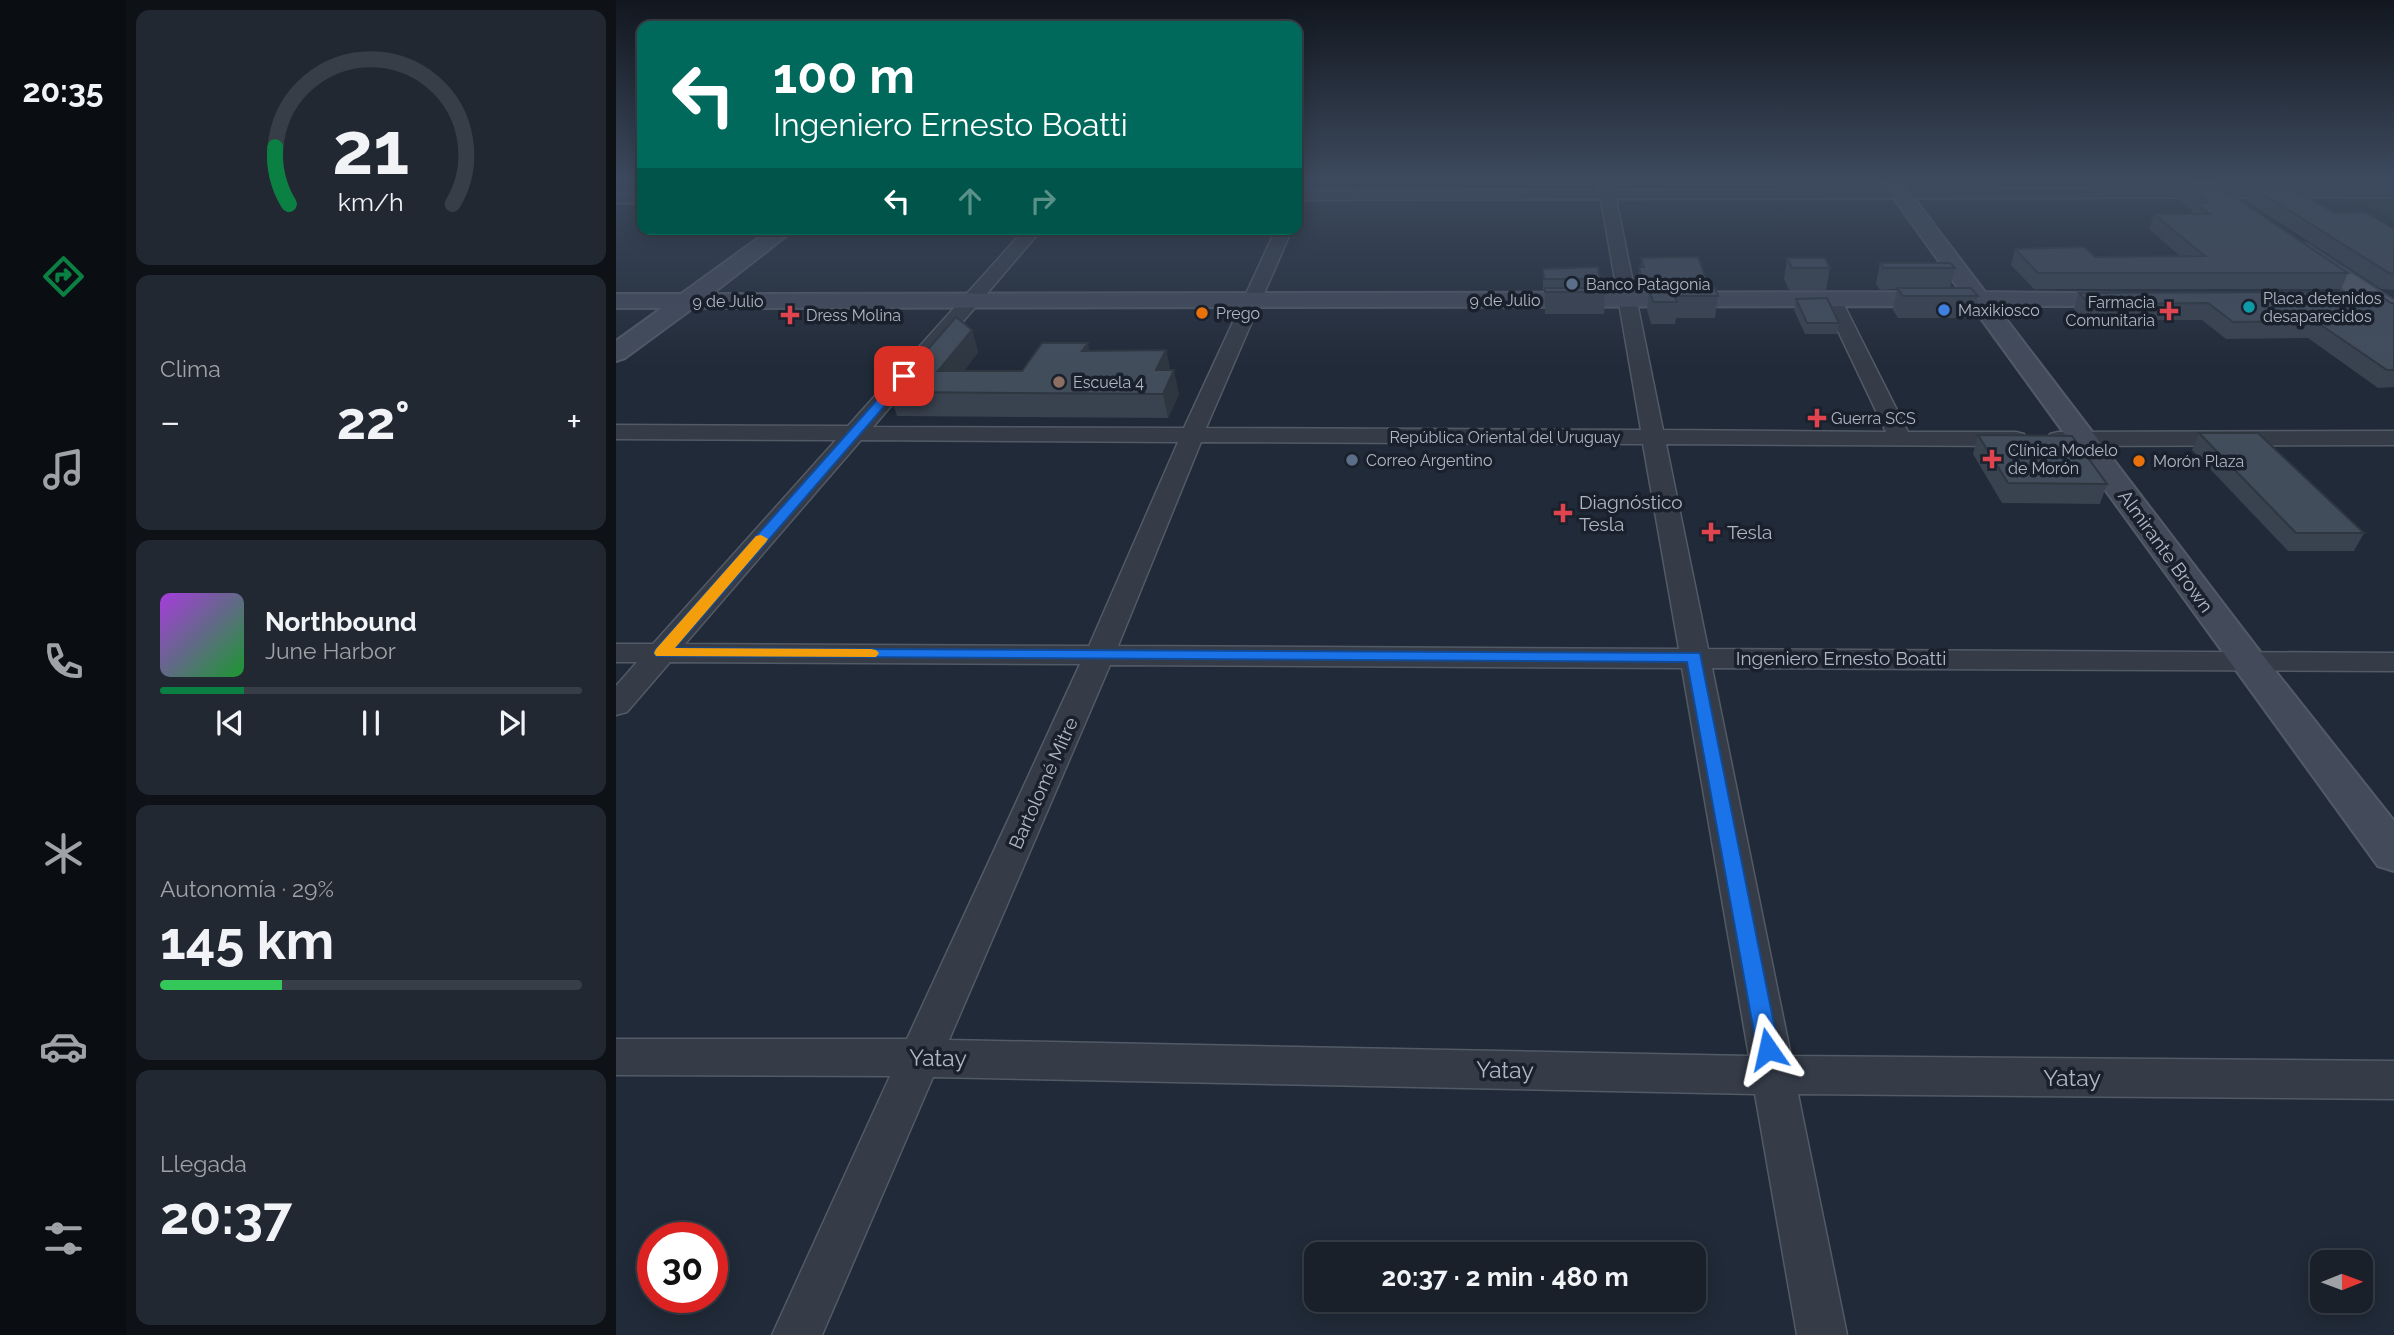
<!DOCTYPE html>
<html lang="es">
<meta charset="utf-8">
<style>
:root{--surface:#19202a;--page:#222832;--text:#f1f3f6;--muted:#9fa3a8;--line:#373e47;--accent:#0b8043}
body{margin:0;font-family:Raleway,sans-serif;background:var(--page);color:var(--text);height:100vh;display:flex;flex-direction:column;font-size:26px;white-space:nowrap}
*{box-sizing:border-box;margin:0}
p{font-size:23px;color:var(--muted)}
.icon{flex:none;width:38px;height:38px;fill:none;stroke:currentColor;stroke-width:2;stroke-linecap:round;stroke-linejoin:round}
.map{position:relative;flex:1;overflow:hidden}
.sheet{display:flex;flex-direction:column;gap:10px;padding:10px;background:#0e1217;width:490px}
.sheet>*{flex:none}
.hud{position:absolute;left:21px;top:21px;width:665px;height:214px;border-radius:14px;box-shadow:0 4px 18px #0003,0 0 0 2px var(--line);background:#00695c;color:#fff;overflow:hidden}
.needle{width:46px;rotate:89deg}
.fabs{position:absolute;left:1694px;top:1250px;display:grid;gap:14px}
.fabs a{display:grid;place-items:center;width:63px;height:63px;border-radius:14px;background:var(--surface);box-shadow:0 4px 18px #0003,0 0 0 2px var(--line);font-size:35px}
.speed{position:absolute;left:21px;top:1222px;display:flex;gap:14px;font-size:35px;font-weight:700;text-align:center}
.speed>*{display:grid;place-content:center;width:91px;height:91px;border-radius:50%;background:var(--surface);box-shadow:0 4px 18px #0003,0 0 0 2px var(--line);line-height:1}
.speed .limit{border:10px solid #d22;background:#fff;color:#111}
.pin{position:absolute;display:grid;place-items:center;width:60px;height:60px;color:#fff;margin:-30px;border-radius:14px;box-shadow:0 4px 10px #0006}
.me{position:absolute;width:77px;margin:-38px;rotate:349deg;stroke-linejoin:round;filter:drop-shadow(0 0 5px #0008)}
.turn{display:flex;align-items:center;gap:24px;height:147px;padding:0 21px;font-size:32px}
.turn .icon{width:91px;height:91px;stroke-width:2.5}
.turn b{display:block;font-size:49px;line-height:60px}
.lanes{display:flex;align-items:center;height:66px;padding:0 21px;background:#0003;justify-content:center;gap:35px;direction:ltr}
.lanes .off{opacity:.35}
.big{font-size:52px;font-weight:700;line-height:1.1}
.sheet .widget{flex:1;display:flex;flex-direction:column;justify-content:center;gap:10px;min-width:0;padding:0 24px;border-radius:14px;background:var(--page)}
.sheet .dial{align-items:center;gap:0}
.dial svg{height:182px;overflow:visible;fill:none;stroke:var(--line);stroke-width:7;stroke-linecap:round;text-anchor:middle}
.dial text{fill:var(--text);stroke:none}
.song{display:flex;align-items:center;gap:21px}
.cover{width:84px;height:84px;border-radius:10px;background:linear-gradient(135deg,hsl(280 70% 55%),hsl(130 70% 35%))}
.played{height:7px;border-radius:4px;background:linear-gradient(90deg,var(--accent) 20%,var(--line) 20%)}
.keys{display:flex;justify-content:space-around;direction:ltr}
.heat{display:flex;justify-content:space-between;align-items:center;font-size:38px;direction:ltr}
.charge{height:10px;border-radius:5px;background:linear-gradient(90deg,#34c759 29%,var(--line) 0)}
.trip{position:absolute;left:688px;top:1242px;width:402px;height:70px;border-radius:14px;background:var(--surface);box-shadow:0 4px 18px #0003,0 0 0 2px var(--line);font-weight:700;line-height:70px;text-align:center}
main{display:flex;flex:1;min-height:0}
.tab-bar{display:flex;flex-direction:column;width:126px;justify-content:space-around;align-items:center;background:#0a0d11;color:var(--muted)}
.tab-bar .icon{width:49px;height:49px}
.tab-bar .selected{color:var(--accent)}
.tab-bar b{font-size:32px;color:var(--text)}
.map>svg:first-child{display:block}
</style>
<main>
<nav class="tab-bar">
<b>20:35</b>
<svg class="icon selected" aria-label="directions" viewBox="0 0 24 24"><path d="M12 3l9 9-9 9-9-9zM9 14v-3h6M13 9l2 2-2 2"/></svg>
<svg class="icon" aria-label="music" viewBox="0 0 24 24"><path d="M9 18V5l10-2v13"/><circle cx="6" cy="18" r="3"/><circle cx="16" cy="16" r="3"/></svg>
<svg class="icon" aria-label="phone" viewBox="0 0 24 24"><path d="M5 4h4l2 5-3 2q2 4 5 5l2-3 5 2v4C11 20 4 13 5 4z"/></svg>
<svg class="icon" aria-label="climate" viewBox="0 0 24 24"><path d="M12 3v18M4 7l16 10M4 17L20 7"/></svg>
<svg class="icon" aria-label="car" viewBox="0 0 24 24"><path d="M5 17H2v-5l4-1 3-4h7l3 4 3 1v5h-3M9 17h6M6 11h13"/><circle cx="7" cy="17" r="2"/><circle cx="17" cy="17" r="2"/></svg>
<svg class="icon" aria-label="filters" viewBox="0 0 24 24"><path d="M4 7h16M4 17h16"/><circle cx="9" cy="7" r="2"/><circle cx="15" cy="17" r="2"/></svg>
</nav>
<section class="sheet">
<div class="widget dial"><svg viewBox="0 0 100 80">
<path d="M14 69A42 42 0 1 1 86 69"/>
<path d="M14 69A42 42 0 0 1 8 44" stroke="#0b8043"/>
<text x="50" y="56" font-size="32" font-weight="700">21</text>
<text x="50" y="72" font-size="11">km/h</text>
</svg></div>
<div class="widget"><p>Clima</p>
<div class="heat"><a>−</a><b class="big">22°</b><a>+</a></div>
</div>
<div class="widget">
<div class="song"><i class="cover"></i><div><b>Northbound</b><p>June Harbor</p></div></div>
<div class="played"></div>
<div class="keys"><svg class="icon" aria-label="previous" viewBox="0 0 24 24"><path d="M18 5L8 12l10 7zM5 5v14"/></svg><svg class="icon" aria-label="pause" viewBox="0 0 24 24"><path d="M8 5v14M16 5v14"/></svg><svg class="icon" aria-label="next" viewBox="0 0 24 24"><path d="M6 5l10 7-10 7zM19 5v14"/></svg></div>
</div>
<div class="widget"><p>Autonomía · 29%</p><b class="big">145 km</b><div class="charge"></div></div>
<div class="widget"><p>Llegada</p><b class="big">20:37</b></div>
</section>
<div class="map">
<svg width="1778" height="1335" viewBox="0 0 1778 1335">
<rect width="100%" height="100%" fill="#212a38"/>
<path fill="#24373a" d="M1723,196H1778V222L1750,206L1735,203Z"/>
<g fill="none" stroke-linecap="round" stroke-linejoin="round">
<g stroke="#525a66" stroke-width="3">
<g id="street">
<path d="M982,180H996L998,190L1778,187V197L1000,199L1047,430L1270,432L1207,299L1216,293L1225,299L1292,432H1400L1408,434L1411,439L1408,444L1400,446L1050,444L1092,649L1778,653V671L1096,668L1175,1056L1778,1061V1099L1182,1094L1231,1335H1181L1139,1094L317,1077L206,1335H156L274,1076L0,1075V1039H291L464,664L54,662L11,712L0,715V686L21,662H0V644H37L220,440L0,439V425L232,426L409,229H426L257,427L568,428L660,229H676L590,428L1025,430L985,199L681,200V191L983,190ZM245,440L562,442L473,646L69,644ZM585,442L1027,444L1063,649L502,646ZM494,665L1066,668L1133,1056L333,1040Z"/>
<rect x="0" y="193" width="26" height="10"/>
<path d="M1778,431V445L1442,446L1434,444L1431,439L1434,434L1442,432Z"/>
</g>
</g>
<g stroke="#525a66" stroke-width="4">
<path id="secondary" d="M1265,180H1284L1369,292L1521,294L1525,299L1521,304L1513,306H1380L1645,653L1778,821V871L1762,866L1356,306L77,308L9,358L0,361V341L46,308H0V294H65L155,229H179L96,294L1345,292Z"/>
</g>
<g stroke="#3e4552" stroke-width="4">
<g id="primary">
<path d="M1572,180H1594L1641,214L1638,218H1624Z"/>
<path d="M1684,243L1692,245L1778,301V319L1769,317L1676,255L1673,250L1676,245Z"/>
</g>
</g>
<use href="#street" fill="#353c48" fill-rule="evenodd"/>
<use href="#secondary" fill="#434b5b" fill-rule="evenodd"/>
<use href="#primary" fill="#535b68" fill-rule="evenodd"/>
</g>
<g fill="#39424f">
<path d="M1534,180H1577L1575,185H1541Z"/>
<path d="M1599,180H1644L1642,185H1606Z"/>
<path d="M1567,185L1732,273L1725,289H1418L1395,265L1399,249L1479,257L1564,256L1533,229L1538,214H1575L1576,210L1562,200Z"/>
<path d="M1634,186L1718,213L1778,229V290L1765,289L1629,200Z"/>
<path d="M1025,258L1090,279L1089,288L1102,296L1099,318H1060L1059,324H1035L1031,310L1033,290H1025L1022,277L1023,267H1025Z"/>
<path d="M1171,258L1214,268L1210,290H1173L1168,279Z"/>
<path d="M1264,263L1339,268L1334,288L1362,296L1357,318H1282L1277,310L1281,289L1264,290L1260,284Z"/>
<path d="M927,269L984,279V288L989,292L988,314H929V290H927Z"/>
<path d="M1463,293L1778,303V387L1762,388L1692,338L1610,339L1586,320H1468L1458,309Z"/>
<path d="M1180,299L1223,323L1221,334H1189L1178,310Z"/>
<path d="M356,330L362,352L348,371H406L473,351L550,350L554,370L563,394L552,418L281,416L273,392L293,371Z"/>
<path d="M1583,433L1748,533L1738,551H1672L1576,450Z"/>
<path d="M1362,435L1491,484L1484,504L1386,503L1357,454Z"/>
</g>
<g fill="#2e3640">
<path d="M356,330L362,352L331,393L322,371Z"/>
<path d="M472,343L477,366L466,351Z"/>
<path d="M550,350L555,373L540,370Z"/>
<path d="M558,370L563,394L552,418L547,394Z"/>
</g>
<g fill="#424d5c" stroke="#2e3640" stroke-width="2">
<path d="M1567,185H1601L1732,273H1422L1399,249L1468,247L1479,257L1589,256L1538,214H1594L1579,203L1592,202Z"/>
<path d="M1634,186H1672L1718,213L1749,212L1778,229V274L1773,273Z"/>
<path d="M1082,257L1090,279H1026L1023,267H1028L1025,258Z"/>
<path d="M1171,258H1209L1214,268H1176Z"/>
<path d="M1264,263H1334L1339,268H1268Z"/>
<path d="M982,267L984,279H928L927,269Z"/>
<path d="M929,288H988L989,292H929Z"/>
<path d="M1033,288H1099L1102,296H1059L1061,302H1037Z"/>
<path d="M1281,288H1355L1362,296H1287Z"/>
<path d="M1760,292L1775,303H1778V370H1771L1699,321L1617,322L1592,303L1474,304L1463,293Z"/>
<path d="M1211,298L1223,323H1191L1180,299Z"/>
<path d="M340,317L356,330L322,371H406L426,343H472L466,351L550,350L540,370H558L547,394L273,392V378L279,371H293Z"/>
<path d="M1583,433H1642L1748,533H1680Z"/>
<path d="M1362,435L1456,436L1491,484L1392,483Z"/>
</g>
<linearGradient id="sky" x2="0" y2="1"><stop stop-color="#12171f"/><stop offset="0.49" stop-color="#3d4a5e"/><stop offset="1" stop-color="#3d4a5e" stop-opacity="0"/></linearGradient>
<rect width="1778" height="367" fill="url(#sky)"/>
<path fill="#1a73e8" stroke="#114b97" stroke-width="2" d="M288,373L293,376L292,379L59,648L1084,653L1163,1049L1160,1056L1152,1059L1144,1056L1141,1049L1071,662L40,656L38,653L40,649L284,374Z"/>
<path fill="#f59e0b" d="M145,535L152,539L150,542L59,648L255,649L260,650L263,653L260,657L40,656L38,653L40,649L140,536Z"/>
<g fill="#5c6f8a" stroke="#1a212d" stroke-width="2.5">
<circle cx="956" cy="284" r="7"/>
<circle cx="736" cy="460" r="7"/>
</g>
<circle fill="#0f9aa8" stroke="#1a212d" stroke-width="2.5" cx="1633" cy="307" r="7"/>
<circle fill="#3f7fe0" stroke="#1a212d" stroke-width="2.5" cx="1328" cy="310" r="7"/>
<g fill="#e0444e" stroke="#1a212d" stroke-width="2.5">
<path d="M1549.5 300.5h7v7h7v7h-7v7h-7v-7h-7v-7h7z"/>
<path d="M170.5 304.5h7v7h7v7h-7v7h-7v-7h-7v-7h7z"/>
<path d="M1197.5 407.5h7v7h7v7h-7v7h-7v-7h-7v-7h7z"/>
<path d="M1372.5 448.5h7v7h7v7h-7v7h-7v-7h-7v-7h7z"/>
<path d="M943.5 502.5h7v7h7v7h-7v7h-7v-7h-7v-7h7z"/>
<path d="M1091.5 521.5h7v7h7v7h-7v7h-7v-7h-7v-7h7z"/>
</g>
<g fill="#e8710a" stroke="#1a212d" stroke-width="2.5">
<circle cx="586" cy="313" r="7"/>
<circle cx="1523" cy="461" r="7"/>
</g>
<circle fill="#8d6e63" stroke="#1a212d" stroke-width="2.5" cx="443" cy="382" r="7"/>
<g text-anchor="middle" stroke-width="7" stroke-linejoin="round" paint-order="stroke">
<g font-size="16" fill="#afb7c5" stroke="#1a212d" text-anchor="start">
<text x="970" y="290">Banco Patagonia</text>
<text x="1647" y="304">Placa detenidos<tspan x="1647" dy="18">desaparecidos</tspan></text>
<text x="1539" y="308" text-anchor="end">Farmacia<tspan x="1539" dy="18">Comunitaria</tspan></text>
<text x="1342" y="316">Maxikiosco</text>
<text x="600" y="319">Prego</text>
<text x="190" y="321">Dress Molina</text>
<text x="457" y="388">Escuela 4</text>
<text x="1215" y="424">Guerra SCS</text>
<text x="1392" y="456">Clínica Modelo<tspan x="1392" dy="18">de Morón</tspan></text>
<text x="750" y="466">Correo Argentino</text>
<text x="1537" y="467">Morón Plaza</text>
</g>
<g font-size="16" fill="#afb7c5" stroke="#1a212d">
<text x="889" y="306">9 de Julio</text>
<text x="112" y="307">9 de Julio</text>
<text x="889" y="443">República Oriental del Uruguay</text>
</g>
<g font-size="19" fill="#afb7c5" stroke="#1a212d" text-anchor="start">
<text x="963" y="509">Diagnóstico<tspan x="963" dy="22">Tesla</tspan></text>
<text x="1111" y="539">Tesla</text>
</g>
<g font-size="19" fill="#afb7c5" stroke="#1a212d">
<text transform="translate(1550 551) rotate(54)" y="7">Almirante Brown</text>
<text x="1225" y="665">Ingeniero Ernesto Boatti</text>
<text transform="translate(427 783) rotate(-66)" y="7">Bartolomé Mitre</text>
</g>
<g font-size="23" fill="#afb7c5" stroke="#1a212d">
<text transform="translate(322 1058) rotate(1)" y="8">Yatay</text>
<text transform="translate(889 1070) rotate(1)" y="8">Yatay</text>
<text x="1456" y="1086">Yatay</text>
</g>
</g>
</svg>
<div class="fabs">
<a><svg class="needle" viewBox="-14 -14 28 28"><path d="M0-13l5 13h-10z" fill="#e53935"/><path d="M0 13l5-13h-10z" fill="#9fa3a8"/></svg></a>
</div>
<div class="speed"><div class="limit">30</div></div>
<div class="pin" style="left:288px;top:376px;background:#d93025"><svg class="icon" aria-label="arrive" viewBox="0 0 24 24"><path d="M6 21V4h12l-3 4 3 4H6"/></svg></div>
<svg class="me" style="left:1152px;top:1049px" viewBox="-20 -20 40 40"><path d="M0-17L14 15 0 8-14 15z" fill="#1a73e8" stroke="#fff" stroke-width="4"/></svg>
<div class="trip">20:37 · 2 min · 480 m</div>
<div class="hud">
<div class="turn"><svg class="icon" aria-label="left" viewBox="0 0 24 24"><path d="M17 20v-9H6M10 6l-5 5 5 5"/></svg><div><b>100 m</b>Ingeniero Ernesto Boatti</div></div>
<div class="lanes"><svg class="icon" aria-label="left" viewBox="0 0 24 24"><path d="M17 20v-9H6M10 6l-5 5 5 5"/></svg><svg class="icon off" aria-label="ahead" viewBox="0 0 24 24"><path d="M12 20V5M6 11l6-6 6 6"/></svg><svg class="icon off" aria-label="right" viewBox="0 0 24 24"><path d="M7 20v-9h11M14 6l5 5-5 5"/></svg></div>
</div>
</div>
</main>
